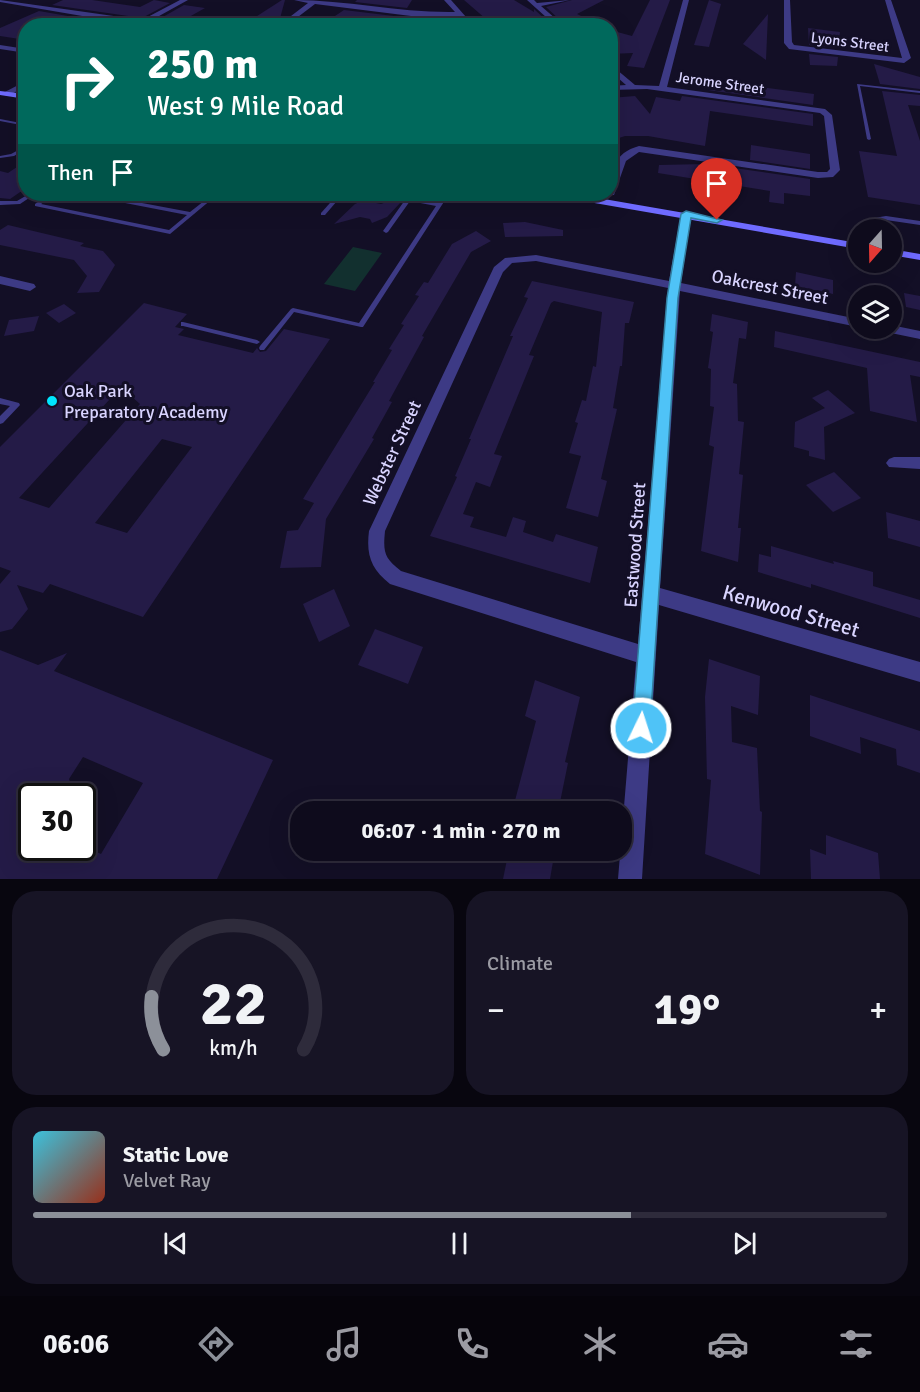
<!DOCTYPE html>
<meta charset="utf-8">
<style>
:root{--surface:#0e0b1c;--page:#171425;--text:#f1f3f6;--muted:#9b9ba3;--line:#2e2b3b;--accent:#8c9099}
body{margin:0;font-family:Signika,sans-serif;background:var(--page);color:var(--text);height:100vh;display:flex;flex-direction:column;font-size:22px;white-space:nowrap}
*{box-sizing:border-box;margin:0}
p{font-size:20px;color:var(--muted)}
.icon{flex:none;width:33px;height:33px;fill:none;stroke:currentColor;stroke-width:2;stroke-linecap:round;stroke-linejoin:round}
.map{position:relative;height:879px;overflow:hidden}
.sheet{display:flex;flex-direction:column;gap:12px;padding:12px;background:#08060f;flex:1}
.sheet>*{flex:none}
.top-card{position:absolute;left:18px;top:18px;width:600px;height:183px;border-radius:24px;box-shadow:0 6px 24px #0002,0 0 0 2px var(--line);background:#00695c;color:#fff;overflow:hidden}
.needle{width:39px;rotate:200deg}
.fabs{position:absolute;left:848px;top:219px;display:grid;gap:12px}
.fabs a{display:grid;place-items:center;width:54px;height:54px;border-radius:50%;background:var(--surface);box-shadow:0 6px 24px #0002,0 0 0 2px var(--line);font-size:30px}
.speed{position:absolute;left:18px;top:783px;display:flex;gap:12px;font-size:30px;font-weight:700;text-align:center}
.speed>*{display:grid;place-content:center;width:78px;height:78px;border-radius:50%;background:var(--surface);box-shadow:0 6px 24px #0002,0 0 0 2px var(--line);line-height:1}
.speed .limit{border:3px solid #111;border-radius:9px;background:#fff;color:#111}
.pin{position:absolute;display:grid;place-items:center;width:51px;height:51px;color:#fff;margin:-62px -26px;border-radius:50% 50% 50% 0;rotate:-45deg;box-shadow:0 0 6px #0007}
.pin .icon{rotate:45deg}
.me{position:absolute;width:66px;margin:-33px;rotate:4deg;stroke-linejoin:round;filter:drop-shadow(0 0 4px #0008)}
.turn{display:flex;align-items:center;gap:21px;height:126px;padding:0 30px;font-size:27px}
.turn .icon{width:78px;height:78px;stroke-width:2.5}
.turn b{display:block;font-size:42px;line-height:51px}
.then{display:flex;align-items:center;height:57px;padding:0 30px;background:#0003;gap:12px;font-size:22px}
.big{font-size:45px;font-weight:700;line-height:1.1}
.sheet .tile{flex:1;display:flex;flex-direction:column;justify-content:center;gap:9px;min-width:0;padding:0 21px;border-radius:24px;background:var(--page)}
.sheet .dial{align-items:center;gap:0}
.dial svg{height:156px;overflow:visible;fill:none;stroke:var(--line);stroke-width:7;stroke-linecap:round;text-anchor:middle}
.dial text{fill:var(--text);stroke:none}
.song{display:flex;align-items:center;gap:18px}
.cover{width:72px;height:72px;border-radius:9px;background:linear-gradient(135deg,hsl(190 70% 55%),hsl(10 70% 35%))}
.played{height:6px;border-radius:3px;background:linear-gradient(90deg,var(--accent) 70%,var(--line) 70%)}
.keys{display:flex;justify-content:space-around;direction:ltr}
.heat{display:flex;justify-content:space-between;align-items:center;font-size:33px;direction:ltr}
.sheet .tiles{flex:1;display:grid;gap:12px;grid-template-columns:1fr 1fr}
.tile:last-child{grid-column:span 2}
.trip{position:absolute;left:290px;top:801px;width:342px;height:60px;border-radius:24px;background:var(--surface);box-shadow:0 6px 24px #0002,0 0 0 2px var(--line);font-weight:700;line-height:60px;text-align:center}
.tab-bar{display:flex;height:96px;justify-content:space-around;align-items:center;background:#06040b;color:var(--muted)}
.tab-bar .icon{width:42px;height:42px}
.tab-bar .active{color:var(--accent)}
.tab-bar b{font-size:27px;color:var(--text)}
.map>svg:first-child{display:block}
</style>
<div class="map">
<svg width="920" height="879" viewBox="0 0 920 879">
<rect width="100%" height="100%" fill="#130f26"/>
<path fill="#12302f" d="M353,247L382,253L355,291L324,284Z"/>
<g fill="#241b47" fill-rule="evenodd">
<path d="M63,0H92L140,7L154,0L170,3L142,18L52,5Z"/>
<path d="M282,0H285L279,22L254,18Z"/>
<path d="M357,0H412L407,8L355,2Z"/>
<path d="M464,0H514L534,12V9L548,22L494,26Z"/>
<path d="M572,0H604L577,14L585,18L561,21L546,7Z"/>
<path d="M650,0H670L644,68L627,66L633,53L610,54V30L632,36Z"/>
<path d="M709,0L721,4L709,47L694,45Z"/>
<path d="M184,5L205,8L173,26H147Z"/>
<path d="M344,10L402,17L391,23L335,16Z"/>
<path d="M39,11L125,26H26V40L0,36V28Z"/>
<path d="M768,14L766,60L743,44Z"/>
<path d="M808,28L840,32L838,48L809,45Z"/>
<path d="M809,54L838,57L837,66L810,65Z"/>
<path d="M874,64L920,77V89L880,84Z"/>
<path d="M736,84L814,94L813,105L708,90L736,88Z"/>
<path d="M882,91L920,95V106L908,105L920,141V205L868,197L859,151L897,156Z"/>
<path d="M635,96L650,114L656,97L680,101L682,96L813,114V126L710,111L705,146L648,136H625L610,141V98Z"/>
<path d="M751,145L810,154V169L750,160Z"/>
<path d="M26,161V188L10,199L0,198V171L8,173Z"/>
<path d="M706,164L810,179V196L784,193V204L769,202L770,191L658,173L659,165Z"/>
<path d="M369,198L371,202L381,204L392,200L401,202L387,217L372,223L370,219L360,217L334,224L355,204Z"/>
<path d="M525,222L563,230V236L505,237L503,223Z"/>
<path d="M8,225L84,243L80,246L103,251L115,265L99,292L77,293L87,276L74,260L0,245V230Z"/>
<path d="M476,231L491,241L471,252L422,336L424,337L389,401L392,402L372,438L374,439L326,519L321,567L280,568L287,531L298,530L314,503L303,499L375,382H373L392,350L389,349L404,325L401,324L419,296L415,295L424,282L428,283L452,244Z"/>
<path d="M796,272L833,280V294L795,286Z"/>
<path d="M532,281L634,302L629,323H625L622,366H620L613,408L617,409L601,479L607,481L598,517L566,508L581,456L569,453L578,423L575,422L582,400L586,401L593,366L596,367L602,312L554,301L551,303L529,355L534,356L494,454L502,456L490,487L476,482L463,514L474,517L470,527L506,537L513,517L526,521L523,532L553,542L556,534L598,547L590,583L430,536L457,477L455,476L471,439H469L513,336H510L528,298L524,297Z"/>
<path d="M904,293L920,296V310L906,307Z"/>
<path d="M144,303L187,314L175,327L184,329L178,335L253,353L257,348L260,352L266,351L284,329L330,339L143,617L50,584L43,593L17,585L28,609L12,629L0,632V584L11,571L0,567V447ZM121,387L140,404L49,508L19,498ZM162,439L192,447L127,533L95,523Z"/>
<path d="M64,304L76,313L59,323L46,313Z"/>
<path d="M712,314L748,322L746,339L739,338L733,383L737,384L738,421L744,422L739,474L743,475L738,528H741L738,562L701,551L714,447L709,445L714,407L710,406L711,369L708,368L713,332L710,331Z"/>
<path d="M39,316L34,331L4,336L9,320Z"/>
<path d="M775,331L920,362V377L910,375L917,422L870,411L867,368L774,347Z"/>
<path d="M828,390L855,413L824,427L825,460L809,456V451L794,447L795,422L825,408L812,398Z"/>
<path d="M834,472L861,498L833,512L806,485Z"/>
<path d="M886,512L920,521V547L888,538Z"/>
<path d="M771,546L834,564L833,561L873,572V586L920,600V618L811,584V588L758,572L759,554L771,557Z"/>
<path d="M334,589L350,626L319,642L303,604Z"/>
<path d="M375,629L423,647L408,684L358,665Z"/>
<path d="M0,650L38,665L67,653L54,671L273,760L217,879H0ZM83,757L143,783L101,854L88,848H32V796H66L72,788L69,779Z"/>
<path d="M709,659L760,676L758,715L731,706L732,742L757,748L760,811L762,812L760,875L705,854L711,780L707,779L705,697Z"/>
<path d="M535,680L580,697L565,762L568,763L558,812H512L536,721L525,716Z"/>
<path d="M810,695L920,731V773L897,765L896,749L860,737L861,754L810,736Z"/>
<path d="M826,835L878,853L880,879H811L810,849L826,855Z"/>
<path d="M509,850H555L550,879H503Z"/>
</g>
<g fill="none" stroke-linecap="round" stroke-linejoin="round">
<g fill="#3d3a85" fill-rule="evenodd">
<path d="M857,84L920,91V93L860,86L871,139L869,140L867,139Z"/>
<path d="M0,119L26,124V126L0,121Z"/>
<path d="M26,146V149L14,156L0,158V156L11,154Z"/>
<path d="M29,194H35L20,204L0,205V201H17Z"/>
<path d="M50,194H56L41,204L169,230L187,215L89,196L86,194H94L190,212L213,194H218L170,234L35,206V204Z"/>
<path d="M338,194H343L325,215H321V213Z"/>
<path d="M376,194H385L437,203L444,194H449L363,327H361L294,312L264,350H260L259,348L260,346L291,309L293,308L359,323L436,206L410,201L388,232L386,233L383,231L405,200L379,196Z"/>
<path d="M886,216L920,221V225L886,220H879V230H873L874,218Z"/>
<path d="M181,322H183L257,340L260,342L257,344L183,326H181Z"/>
<path d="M0,398L19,403L20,405L3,423L0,424V416L10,406L0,404Z"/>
</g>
<g fill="#3d3a85" fill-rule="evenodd">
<path d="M0,0L142,20L180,0H188L141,26L0,2Z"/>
<path d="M294,0C348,0 400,13 455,12L444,0H451L474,26H467L458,16L419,17L315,4L286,26H278L308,3Z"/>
<path d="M527,0H534L537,3L570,0L541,6L564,26H556Z"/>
<path d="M683,0H689L667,87L825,109L832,115L840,170L833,177L818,178L639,152L626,161L614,195H606L605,194H610C610,170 614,153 639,146L818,172H827L830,169L824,116L820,113L647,89L610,90V86L626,85L610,71V64L635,85L659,86Z"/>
<path d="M784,0H790L792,42L794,45L902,58L885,0H891L911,58L904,63L789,49L784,43Z"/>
<path d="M0,45L26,49V53L0,49Z"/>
<path d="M26,81V86L8,96L1,94Z"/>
<path d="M686,211L691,214L681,283L858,319V327L680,291L660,588L920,662V682L659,605L642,879H618L636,662L390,584C371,569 366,555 369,531L494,267L505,258L536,255L669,281L681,214ZM536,261L668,288L638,644L401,571C384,558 383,552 385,531L503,272L512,263Z"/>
<path d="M0,276L34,284L36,287L30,291L0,284Z"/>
<path d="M891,325L920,331V339L886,332L880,328H891Z"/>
<path d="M894,457H920V469L889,467L886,463L889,459Z"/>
</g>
<g fill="#6f6bff" fill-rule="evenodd">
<path d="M0,91L26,94V99L0,95Z"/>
<path d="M555,194H575L858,243V249L560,197Z"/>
<path d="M891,249L920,254V260L891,255Z"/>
</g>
</g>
<path fill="#4fc3f7" stroke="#337fa1" stroke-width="1.5" d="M686,211L722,220L717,223L691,218L678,298L650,728L648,735L641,738L634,735L632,728L667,298L681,214Z"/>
<circle fill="#00e5ff" stroke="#130f26" stroke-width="2" cx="52" cy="401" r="6"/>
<g text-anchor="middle" stroke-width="6" stroke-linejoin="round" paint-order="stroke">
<g font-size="15" fill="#d9d4ff" stroke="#130f26">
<text transform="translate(850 42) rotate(7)" y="5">Lyons Street</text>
<text transform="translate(720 83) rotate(8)" y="5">Jerome Street</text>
</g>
<g font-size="18" fill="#d9d4ff" stroke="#130f26">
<text transform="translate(770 287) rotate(11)" y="6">Oakcrest Street</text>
<text transform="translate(392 453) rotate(-65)" y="6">Webster Street</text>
<text transform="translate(635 545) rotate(-86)" y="6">Eastwood Street</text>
</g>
<g font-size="18" fill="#d9d4ff" stroke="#130f26" text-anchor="start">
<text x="64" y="397">Oak Park<tspan x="64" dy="21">Preparatory Academy</tspan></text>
</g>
<g font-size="21" fill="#d9d4ff" stroke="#130f26">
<text transform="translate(791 611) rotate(16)" y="7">Kenwood Street</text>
</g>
</g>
</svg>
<div class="fabs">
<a><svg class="needle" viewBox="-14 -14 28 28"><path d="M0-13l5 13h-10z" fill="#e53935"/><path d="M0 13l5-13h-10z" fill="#9b9ba3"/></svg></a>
<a><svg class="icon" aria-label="layers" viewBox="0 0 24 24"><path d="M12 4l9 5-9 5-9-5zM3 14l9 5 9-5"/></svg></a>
</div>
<div class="speed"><div class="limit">30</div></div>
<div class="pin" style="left:717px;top:220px;background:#d93025"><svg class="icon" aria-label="arrive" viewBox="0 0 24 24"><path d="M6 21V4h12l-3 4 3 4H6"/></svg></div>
<svg class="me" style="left:641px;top:728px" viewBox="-20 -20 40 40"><circle r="17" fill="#4fc3f7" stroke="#fff" stroke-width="3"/><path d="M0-11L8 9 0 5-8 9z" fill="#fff"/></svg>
<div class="trip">06:07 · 1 min · 270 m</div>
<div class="top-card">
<div class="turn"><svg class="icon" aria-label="right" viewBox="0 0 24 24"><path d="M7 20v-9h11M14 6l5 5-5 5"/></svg><div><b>250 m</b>West 9 Mile Road</div></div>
<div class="then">Then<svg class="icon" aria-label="arrive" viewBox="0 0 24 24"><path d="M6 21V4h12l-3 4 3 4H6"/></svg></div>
</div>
</div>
<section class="sheet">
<div class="tiles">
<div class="tile dial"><svg viewBox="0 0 100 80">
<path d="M14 69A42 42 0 1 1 86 69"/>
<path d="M14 69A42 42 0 0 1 8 42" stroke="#8c9099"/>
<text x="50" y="56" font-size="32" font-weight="700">22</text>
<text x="50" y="72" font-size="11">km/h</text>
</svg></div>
<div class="tile"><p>Climate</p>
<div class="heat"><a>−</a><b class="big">19°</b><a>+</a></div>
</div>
<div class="tile">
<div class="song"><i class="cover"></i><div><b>Static Love</b><p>Velvet Ray</p></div></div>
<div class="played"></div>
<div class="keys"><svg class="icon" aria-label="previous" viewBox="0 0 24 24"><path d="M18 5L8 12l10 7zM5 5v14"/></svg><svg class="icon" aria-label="pause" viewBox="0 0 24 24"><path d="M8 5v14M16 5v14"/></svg><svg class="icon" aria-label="next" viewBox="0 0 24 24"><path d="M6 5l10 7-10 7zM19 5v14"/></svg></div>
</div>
</div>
</section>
<nav class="tab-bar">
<b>06:06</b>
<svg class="icon active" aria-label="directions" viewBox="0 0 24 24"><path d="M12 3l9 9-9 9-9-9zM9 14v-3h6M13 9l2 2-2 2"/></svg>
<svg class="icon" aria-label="music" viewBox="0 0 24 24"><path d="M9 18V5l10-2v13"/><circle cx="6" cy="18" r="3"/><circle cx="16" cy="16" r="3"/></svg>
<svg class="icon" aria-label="phone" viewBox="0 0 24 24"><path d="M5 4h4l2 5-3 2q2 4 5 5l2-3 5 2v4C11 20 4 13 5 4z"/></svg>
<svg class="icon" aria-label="climate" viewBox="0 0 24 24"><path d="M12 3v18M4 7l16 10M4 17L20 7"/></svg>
<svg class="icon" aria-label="car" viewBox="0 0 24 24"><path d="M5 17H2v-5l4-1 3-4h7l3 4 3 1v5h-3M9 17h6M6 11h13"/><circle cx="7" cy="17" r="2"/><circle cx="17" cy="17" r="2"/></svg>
<svg class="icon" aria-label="filters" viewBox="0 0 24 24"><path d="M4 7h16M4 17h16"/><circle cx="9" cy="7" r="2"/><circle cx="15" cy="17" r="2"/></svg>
</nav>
